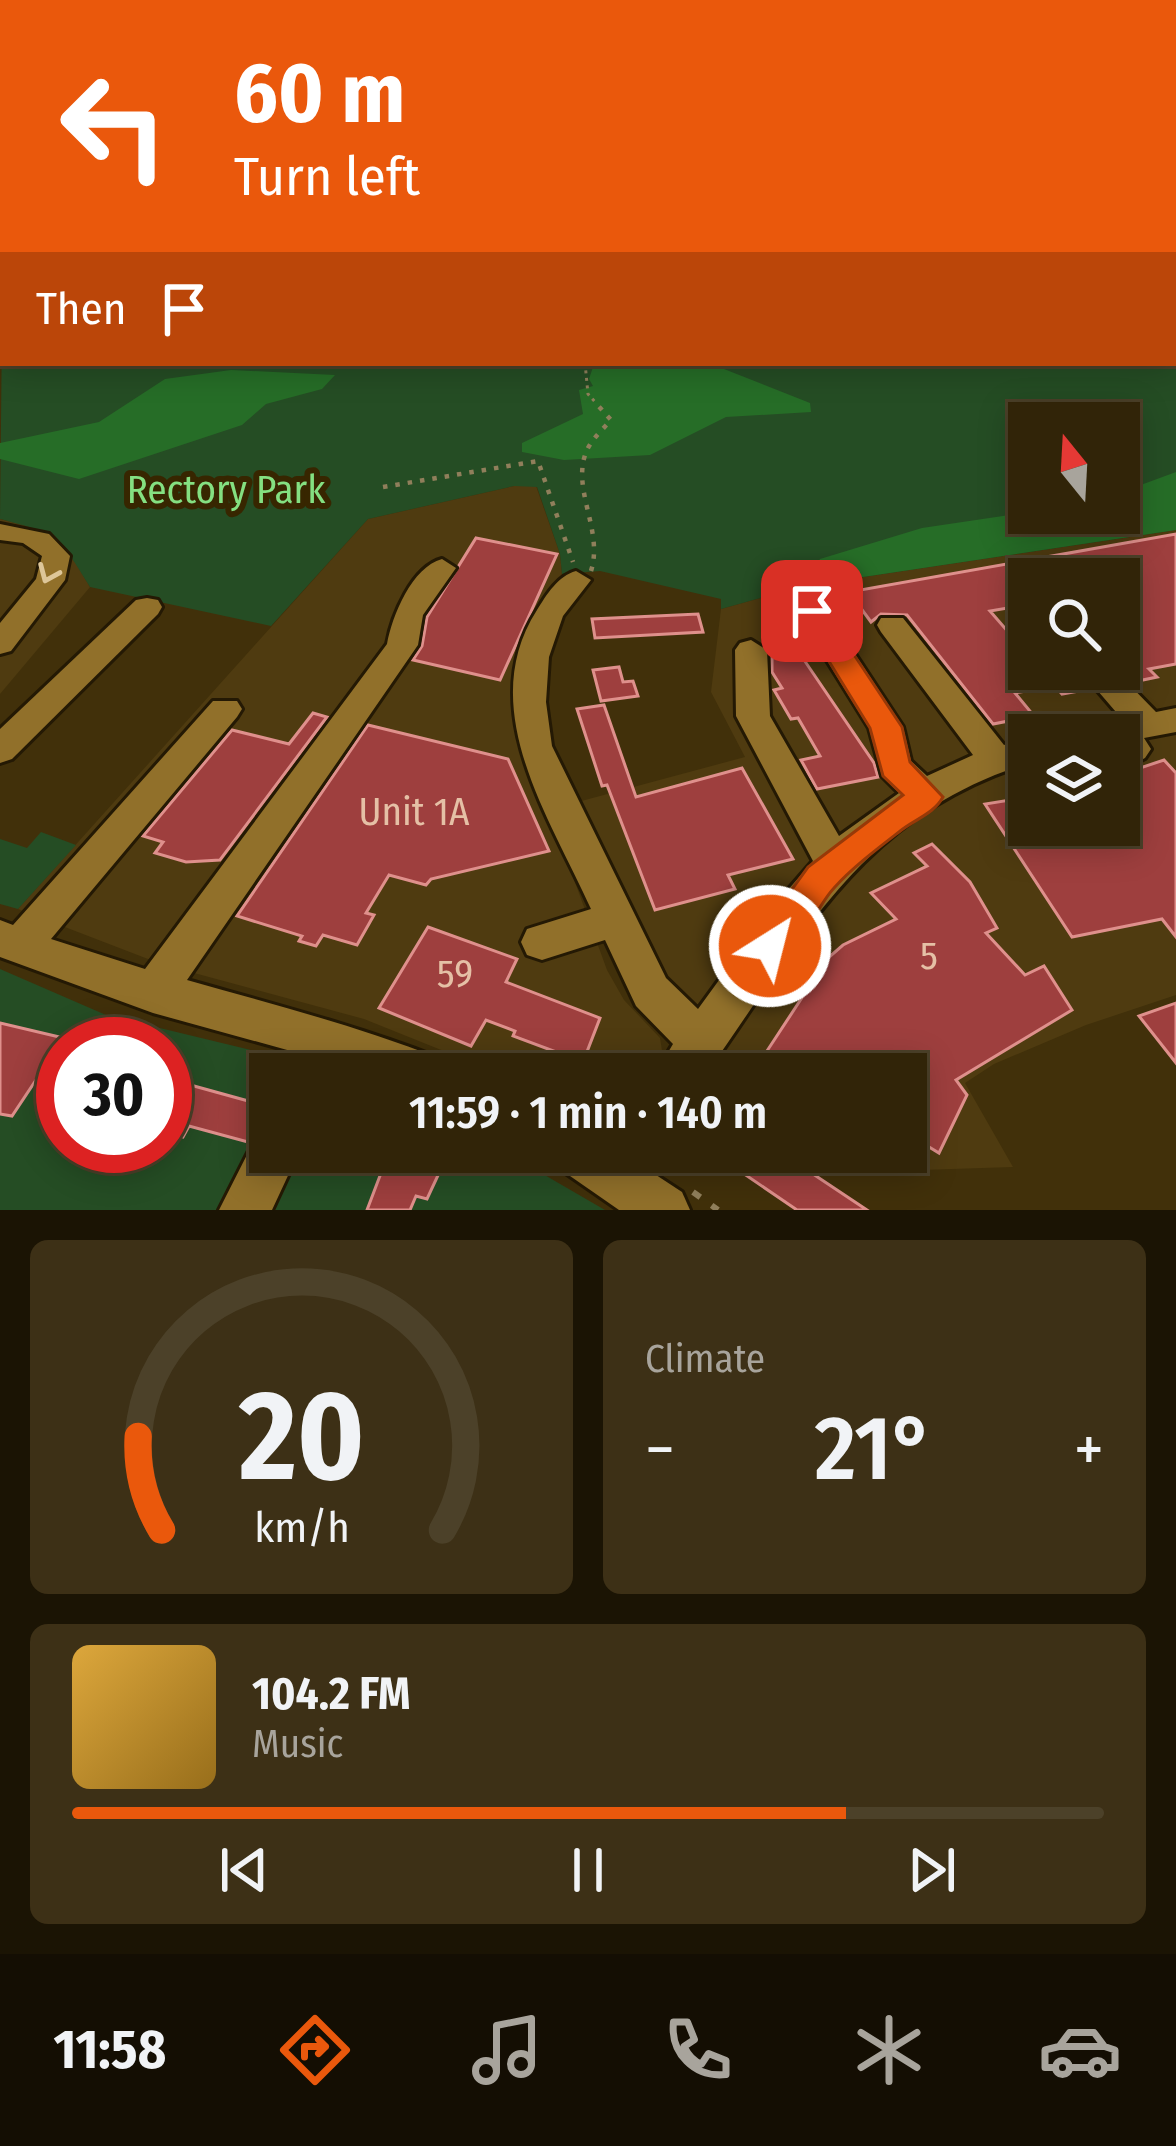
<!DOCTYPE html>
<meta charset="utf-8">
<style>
:root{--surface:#312408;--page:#3d3016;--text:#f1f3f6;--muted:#a8a49c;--line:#4c4129;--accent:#ea580c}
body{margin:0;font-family:"Fira Sans Condensed",sans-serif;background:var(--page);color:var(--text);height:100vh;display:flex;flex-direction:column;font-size:45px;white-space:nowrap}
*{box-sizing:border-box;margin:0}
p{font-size:39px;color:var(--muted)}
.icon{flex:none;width:66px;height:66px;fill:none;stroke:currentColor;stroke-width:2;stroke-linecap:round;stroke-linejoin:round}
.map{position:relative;height:1210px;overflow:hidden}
.drawer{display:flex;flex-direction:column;gap:30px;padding:30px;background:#1b1404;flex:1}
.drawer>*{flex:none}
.banner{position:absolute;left:0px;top:0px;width:1176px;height:366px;box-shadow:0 6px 30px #0003,0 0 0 3px var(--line);background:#ea580c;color:#fff;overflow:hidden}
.needle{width:78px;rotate:342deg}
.tools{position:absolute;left:1008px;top:402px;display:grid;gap:24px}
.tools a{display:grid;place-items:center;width:132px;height:132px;border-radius:0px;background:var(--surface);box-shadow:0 6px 30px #0003,0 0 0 3px var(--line);font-size:60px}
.speed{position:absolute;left:36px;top:1017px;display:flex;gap:24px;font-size:60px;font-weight:700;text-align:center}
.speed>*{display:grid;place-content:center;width:156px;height:156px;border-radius:50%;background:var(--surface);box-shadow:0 6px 30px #0003,0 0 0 3px var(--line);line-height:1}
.speed .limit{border:18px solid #d22;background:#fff;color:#111}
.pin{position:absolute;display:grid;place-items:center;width:102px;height:102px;color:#fff;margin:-51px;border-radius:24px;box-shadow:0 6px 18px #0006}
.me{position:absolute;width:132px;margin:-66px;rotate:36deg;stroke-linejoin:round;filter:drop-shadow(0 0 9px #0008)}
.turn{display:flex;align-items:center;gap:42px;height:252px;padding:0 36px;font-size:54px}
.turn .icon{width:156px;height:156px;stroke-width:2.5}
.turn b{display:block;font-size:84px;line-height:102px}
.then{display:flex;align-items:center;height:114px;padding:0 36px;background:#0003;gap:24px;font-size:45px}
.big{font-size:90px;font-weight:600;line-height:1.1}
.drawer .tile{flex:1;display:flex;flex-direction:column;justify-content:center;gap:18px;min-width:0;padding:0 42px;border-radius:18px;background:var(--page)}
.drawer .dial{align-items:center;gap:0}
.dial svg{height:312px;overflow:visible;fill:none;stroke:var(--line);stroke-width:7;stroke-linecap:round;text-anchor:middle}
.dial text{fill:var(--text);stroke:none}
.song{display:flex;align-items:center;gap:36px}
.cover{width:144px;height:144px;border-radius:18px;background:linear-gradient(135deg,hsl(40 70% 55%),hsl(40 70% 35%))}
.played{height:12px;border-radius:6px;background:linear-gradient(90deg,var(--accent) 75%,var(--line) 75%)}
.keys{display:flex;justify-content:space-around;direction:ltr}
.heat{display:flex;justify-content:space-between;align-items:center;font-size:66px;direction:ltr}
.drawer .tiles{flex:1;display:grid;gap:30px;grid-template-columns:1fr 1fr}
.tile:last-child{grid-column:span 2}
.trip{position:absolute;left:249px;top:1053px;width:678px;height:120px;border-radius:0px;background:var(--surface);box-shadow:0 6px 30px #0003,0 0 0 3px var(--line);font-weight:600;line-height:120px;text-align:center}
.tabs{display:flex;height:192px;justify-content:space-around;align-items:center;background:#140e03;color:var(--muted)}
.tabs .icon{width:84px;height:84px}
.tabs .selected{color:var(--accent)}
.tabs b{font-size:54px;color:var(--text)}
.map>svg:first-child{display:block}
</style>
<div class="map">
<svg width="1176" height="1210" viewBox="0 0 1176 1210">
<rect width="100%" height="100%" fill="#41300a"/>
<g fill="#4f3b10" fill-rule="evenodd">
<path d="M514,486H536L560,554L562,574L534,621L517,670L514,715L607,970L624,1000L660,1038L663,1057L649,1074H501L364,1019L161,964L18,909L368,519Z"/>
<path d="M0,519L50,532L66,547L90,587L0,694Z"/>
<path d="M1176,530V995L1086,1025L994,1064L965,1083L1013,1167L891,1171L861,1152H906V1074H738L724,1065L655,968L574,803L745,757L711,692L721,609L803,586ZM1029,579H1119V669H1029ZM1029,735H1119V825H1029Z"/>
</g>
<g fill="#254d24" fill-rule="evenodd">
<path d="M3,228V363H1173L1176,243V530L803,586L721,609V599L600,571L562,574L560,554L537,487L514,486L368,519L271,626L90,587C59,536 58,534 0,519ZM1029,423H1119V513H1029Z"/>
<path d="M41,832L76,845L18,909L0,904V839L27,848Z"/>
<path d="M0,969L106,1015L304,1063L299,1074H270V1134L234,1210H0ZM63,1044H165V1146H63Z"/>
<path d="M287,1152H505L605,1210H261Z"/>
</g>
<g fill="#266d27">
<path d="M603,363L724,369L810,403L811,412L726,417L650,455L564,460L522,452V443L583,414L579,390L593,386L589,379L593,367Z"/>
<path d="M231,370L335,375L322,389L266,404L242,425L79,479L0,459V443L99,422L165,379Z"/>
<path d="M1176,472V530L803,586L820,559L922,528L1029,512L1119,513V493Z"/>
</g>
<g fill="#9e3f3e" stroke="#df908c" stroke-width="3">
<path d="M1176,534V664L1149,669L1157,677L1133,682L1119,668V579H1029V596L1013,599L1019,606L990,611L1029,656V669H1075L1090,689L1062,694L1055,686L1015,693L1034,716L993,724L907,615L881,614L871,622L849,592Z"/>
<path d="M476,538L557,554L500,680L413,660L422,646L427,617Z"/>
<path d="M698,614L703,632L595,638L592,619Z"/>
<path d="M800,654L874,763L878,777L817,789L801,760L820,756L798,718L791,719L774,690L782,688L772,672V658Z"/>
<path d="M619,667L623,682L633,681L638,696L601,701L593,670Z"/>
<path d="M604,705L636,797L742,768L793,859L728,875L735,889L655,910L607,785L602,786L577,709Z"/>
<path d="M313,713L327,717L220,860L186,862L155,853L163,842L143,836L232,730L289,744Z"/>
<path d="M368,725L508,759L549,851L431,879L426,885L389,875L366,913L374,915L357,945L323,935L316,946L299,941L302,936L237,916Z"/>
<path d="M1164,760L1176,773V937L1162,919L1072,937L985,804L1029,797V825H1119V775Z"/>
<path d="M932,844L970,882L997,928L986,933L1025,975L1044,966L1072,1010L956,1080L967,1095L939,1153L906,1133V1074H795L765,1054L828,958L843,945L896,919L871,893L927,866L914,853Z"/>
<path d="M428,927L517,959L506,982L600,1018L583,1062L513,1036L515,1031L486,1020L471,1046L379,1008Z"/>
<path d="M1176,1003V1063L1139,1016Z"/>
<path d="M0,1023L72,1040L63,1044V1053L49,1076L40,1074L12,1116L0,1114Z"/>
<path d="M165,1078L270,1107V1123L255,1131L248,1142L189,1126L183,1137L165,1132Z"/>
<path d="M389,1152L447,1156L427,1199L416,1196L410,1210H367Z"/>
<path d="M712,1152H780L867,1210H797Z"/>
</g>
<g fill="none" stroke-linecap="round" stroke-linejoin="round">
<g stroke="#241904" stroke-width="6">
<g id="minor">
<rect x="0" y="133" width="3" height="5"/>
<path d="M3,220V230L0,231V221Z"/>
<path d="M0,524L49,534L70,556L65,580L11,651L0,654V623L36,579L42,556L23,543L0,540Z"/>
<path d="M442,559L456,568L423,615L418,645L187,980C272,1004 357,1026 439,1058L446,1074H363L339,1065L336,1074H289L298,1053L153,1013L0,957V920L13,925L213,701H237L242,709L237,717L51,939L145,969L387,644C392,616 412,567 442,559Z"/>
<path d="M576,571L591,580L563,616L549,657L546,702L552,746L666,978L698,1009L767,914L813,861L736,716L735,650L740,643L751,640L767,650L770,716L839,836L899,793L882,776L869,728L796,611L800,604H822L903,727L911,761L927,776L973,755L881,632L877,625L881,618H903L1004,745L1029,737V763C859,816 801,941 706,1074H655L673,1044L636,1006L605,940L542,960L527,955L521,942L527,929L591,909C550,818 474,708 537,610C547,594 558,576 576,571Z"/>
<path d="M147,598L158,600L162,607L158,614L12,759L0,763V729L136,600Z"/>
<path d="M1079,669H1114L1156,712L1176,708V732L1144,738L1151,749L1145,758L1119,771V735H1085L1090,726L1122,719Z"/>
<path d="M270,1129V1152H299L272,1210H219L257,1135Z"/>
<path d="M552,1152H621L682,1192L690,1210H619L560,1169Z"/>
</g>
</g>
<g stroke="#241904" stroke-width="6">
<rect id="major" x="1173" y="140" width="3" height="11"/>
</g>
<path stroke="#907f5b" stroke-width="3" stroke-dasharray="3 4.5" stroke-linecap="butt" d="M585,363L588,394L597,404"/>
<g stroke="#907f5b" stroke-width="4.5" stroke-dasharray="4.5 8" stroke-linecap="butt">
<path d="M383,487L538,461L573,562"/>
<path d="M591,571C604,530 570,488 587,450C592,439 603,429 611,420L594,401"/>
</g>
<g stroke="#907f5b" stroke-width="6" stroke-dasharray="9 14" stroke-linecap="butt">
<path d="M662,1152L666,1169"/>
<path d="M693,1192L718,1210"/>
</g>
<use href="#minor" fill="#91702a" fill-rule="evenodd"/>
<use href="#major" fill="#59866f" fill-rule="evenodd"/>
</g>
<defs><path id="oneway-chevron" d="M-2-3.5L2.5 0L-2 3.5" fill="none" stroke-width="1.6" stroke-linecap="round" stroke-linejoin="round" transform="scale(3)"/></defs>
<use stroke="#ddc699" href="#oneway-chevron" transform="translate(48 574) rotate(113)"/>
<linearGradient id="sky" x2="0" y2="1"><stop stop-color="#241a06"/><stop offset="0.44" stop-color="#544e3e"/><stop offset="1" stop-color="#544e3e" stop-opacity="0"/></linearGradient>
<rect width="1176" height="302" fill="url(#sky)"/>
<path fill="#ea580c" stroke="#983908" stroke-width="3" d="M812,603L821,605L902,727L910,762L943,797C934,814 913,820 899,832C877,849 852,868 834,888C812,911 795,971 757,958L751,946L808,867L903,795L883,776L870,728L798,611Z"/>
<g text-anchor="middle" stroke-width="12" stroke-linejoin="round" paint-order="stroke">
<g font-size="39" fill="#84e081" stroke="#372600">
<text x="226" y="503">Rectory Park</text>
</g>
<g font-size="39" fill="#e5c0a6">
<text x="414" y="825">Unit 1A</text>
<text x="929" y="969">5</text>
<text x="455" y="987">59</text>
</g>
</g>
</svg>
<div class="tools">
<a><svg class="needle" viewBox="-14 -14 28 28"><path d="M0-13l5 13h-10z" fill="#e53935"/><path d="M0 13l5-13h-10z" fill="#a8a49c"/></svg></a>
<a><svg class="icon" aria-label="search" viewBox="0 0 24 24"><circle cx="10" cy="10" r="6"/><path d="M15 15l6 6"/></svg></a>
<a><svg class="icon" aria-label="layers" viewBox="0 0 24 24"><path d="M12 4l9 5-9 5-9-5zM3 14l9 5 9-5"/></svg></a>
</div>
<div class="speed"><div class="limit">30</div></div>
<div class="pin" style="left:812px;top:611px;background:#d93025"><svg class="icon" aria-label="arrive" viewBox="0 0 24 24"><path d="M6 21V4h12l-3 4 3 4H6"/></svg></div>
<svg class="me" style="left:770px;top:946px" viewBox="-20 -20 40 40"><circle r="17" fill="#ea580c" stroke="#fff" stroke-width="3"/><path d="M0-11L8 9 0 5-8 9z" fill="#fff"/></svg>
<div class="trip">11:59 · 1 min · 140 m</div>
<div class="banner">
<div class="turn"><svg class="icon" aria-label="left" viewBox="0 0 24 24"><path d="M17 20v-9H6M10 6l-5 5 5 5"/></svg><div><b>60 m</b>Turn left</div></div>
<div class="then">Then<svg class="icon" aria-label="arrive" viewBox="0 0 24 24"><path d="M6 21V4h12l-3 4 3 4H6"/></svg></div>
</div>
</div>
<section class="drawer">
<div class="tiles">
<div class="tile dial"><svg viewBox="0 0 100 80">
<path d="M14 69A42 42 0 1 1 86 69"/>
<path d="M14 69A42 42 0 0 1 8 45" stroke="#ea580c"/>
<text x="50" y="56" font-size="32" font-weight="700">20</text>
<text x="50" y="72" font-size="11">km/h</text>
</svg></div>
<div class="tile"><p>Climate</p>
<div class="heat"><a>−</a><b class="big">21°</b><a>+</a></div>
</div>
<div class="tile">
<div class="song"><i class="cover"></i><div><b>104.2 FM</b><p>Music</p></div></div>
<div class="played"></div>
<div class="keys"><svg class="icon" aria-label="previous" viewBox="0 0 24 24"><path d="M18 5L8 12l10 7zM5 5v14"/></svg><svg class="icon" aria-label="pause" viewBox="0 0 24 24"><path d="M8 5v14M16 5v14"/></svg><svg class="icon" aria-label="next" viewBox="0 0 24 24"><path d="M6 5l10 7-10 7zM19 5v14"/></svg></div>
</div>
</div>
</section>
<nav class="tabs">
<b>11:58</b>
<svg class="icon selected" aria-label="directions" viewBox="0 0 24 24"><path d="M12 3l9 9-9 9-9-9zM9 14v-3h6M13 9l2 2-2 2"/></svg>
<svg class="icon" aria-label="music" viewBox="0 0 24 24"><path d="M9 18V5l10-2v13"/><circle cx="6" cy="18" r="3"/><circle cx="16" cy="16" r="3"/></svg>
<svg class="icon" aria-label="phone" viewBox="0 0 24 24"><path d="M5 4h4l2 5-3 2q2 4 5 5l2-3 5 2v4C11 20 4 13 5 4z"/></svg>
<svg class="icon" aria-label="climate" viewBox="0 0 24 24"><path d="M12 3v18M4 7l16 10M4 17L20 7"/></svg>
<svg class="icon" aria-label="car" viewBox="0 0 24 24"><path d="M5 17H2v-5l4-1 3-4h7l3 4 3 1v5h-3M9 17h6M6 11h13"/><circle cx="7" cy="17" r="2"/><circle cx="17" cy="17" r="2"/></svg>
</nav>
